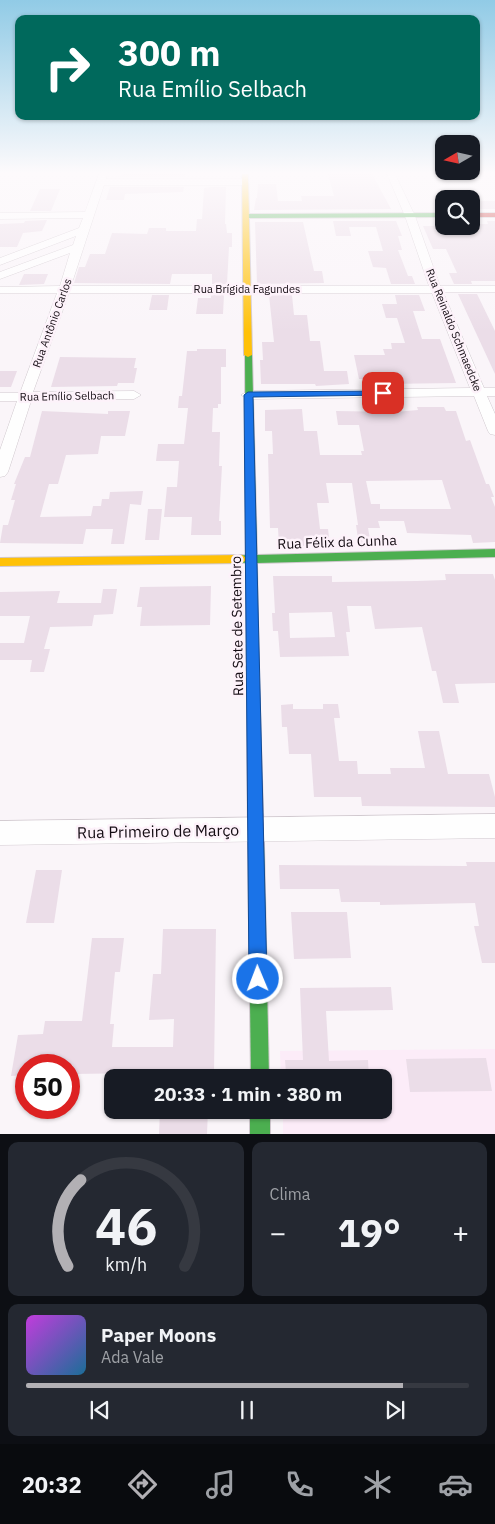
<!DOCTYPE html>
<html lang="pt">
<meta charset="utf-8">
<style>
:root{--surface:#171b24;--page:#242831;--text:#f1f3f6;--muted:#9ea1a6;--line:#363941;--accent:#b2b0b4}
body{margin:0;font-family:"IBM Plex Sans",sans-serif;background:var(--page);color:var(--text);height:100vh;display:flex;flex-direction:column;font-size:19px;white-space:nowrap}
*{box-sizing:border-box;margin:0}
p{font-size:16px;color:var(--muted)}
.icon{flex:none;width:28px;height:28px;fill:none;stroke:currentColor;stroke-width:2;stroke-linecap:round;stroke-linejoin:round}
.map{position:relative;height:1134px;overflow:hidden}
.drawer{display:flex;flex-direction:column;gap:8px;padding:8px;background:#0d0f14;flex:1}
.drawer>*{flex:none}
.banner{position:absolute;left:15px;top:15px;width:465px;height:105px;border-radius:10px;box-shadow:0 1px 4px #0004;background:#00695c;color:#fff;overflow:hidden}
.needle{width:32px;rotate:261deg}
.fabs{position:absolute;left:435px;top:135px;display:grid;gap:10px}
.fabs a{display:grid;place-items:center;width:45px;height:45px;border-radius:10px;background:var(--surface);box-shadow:0 1px 4px #0004;font-size:25px}
.speed{position:absolute;left:15px;top:1054px;display:flex;gap:10px;font-size:25px;font-weight:700;text-align:center}
.speed>*{display:grid;place-content:center;width:65px;height:65px;border-radius:50%;background:var(--surface);box-shadow:0 1px 4px #0004;line-height:1}
.speed .limit{border:8px solid #d22;background:#fff;color:#111}
.pin{position:absolute;display:grid;place-items:center;width:42px;height:42px;color:#fff;margin:-21px;border-radius:10px;box-shadow:0 2px 8px #0006}
.me{position:absolute;width:55px;margin:-28px;rotate:359deg;stroke-linejoin:round;filter:drop-shadow(0 0 4px #0008)}
.turn{display:flex;align-items:center;gap:18px;height:105px;padding:0 20px;font-size:22px}
.turn .icon{width:65px;height:65px;stroke-width:2.5}
.turn b{display:block;font-size:35px;line-height:42px}
.big{font-size:38px;font-weight:700;line-height:1.1}
.drawer .widget{flex:1;display:flex;flex-direction:column;justify-content:center;gap:8px;min-width:0;padding:0 18px;border-radius:10px;background:var(--page)}
.drawer .dial{align-items:center;gap:0}
.dial svg{height:130px;overflow:visible;fill:none;stroke:var(--line);stroke-width:7;stroke-linecap:round;text-anchor:middle}
.dial text{fill:var(--text);stroke:none}
.song{display:flex;align-items:center;gap:15px}
.cover{width:60px;height:60px;border-radius:8px;background:linear-gradient(135deg,hsl(290 70% 55%),hsl(200 70% 35%))}
.played{height:5px;border-radius:2px;background:linear-gradient(90deg,var(--accent) 85%,var(--line) 85%)}
.keys{display:flex;justify-content:space-around;direction:ltr}
.heat{display:flex;justify-content:space-between;align-items:center;font-size:28px;direction:ltr}
.drawer .tiles{flex:1;display:grid;gap:8px;grid-template-columns:1fr 1fr}
.widget:last-child{grid-column:span 2}
.trip{position:absolute;left:104px;top:1069px;width:288px;height:50px;border-radius:10px;background:var(--surface);box-shadow:0 1px 4px #0004;font-weight:700;line-height:50px;text-align:center}
.tabs{display:flex;height:80px;justify-content:space-around;align-items:center;background:#090b0e;color:var(--muted)}
.tabs .icon{width:35px;height:35px}
.tabs .selected{color:var(--accent)}
.tabs b{font-size:22px;color:var(--text)}
.map>svg:first-child{display:block}
</style>
<div class="map">
<svg width="495" height="1134" viewBox="0 0 495 1134">
<rect width="100%" height="100%" fill="#faf5f9"/>
<path fill="#fcecf8" d="M495,1049V1134H283V1110H382V1078L281,1077L280,1051Z"/>
<g fill="#ebdde8" fill-rule="evenodd">
<path d="M142,174H186L185,177H114L125,174Z"/>
<path d="M328,174H372L391,209L254,210L256,198H257L258,184H276L278,201H302L301,196H334Z"/>
<path d="M110,187H184L183,192L125,194L124,200H106Z"/>
<path d="M211,187H226L225,224H226L227,233H232V247H229L227,284H212V274H172L170,284L74,283L79,267H85L90,254H105L112,233L147,234L149,228H166V231H196L197,219H202L204,188Z"/>
<path d="M40,189H60L51,211H30Z"/>
<path d="M475,201H495V209H480Z"/>
<path d="M47,220L42,231L23,233L17,247H0V224L24,223L25,221Z"/>
<path d="M333,221H396L402,236H398L402,250H398L408,276H412L415,284H391L386,268L373,267L368,251H383L376,227H349L351,236H336Z"/>
<path d="M487,221H495V281H471L472,284H454L449,273H457L446,249H433L423,226H471V224H488Z"/>
<path d="M255,222H303L314,271H322L324,283L257,284Z"/>
<path d="M24,274H48L44,284L19,285Z"/>
<path d="M458,294H477L495,331V374Z"/>
<path d="M152,295H169L167,310H149Z"/>
<path d="M211,295H224L223,314H196L198,298H211Z"/>
<path d="M269,295H292L294,315H307L310,341H320L324,371H347L349,384L316,386L315,384H261L260,360H263L262,342H274Z"/>
<path d="M395,295H419L425,311H413L422,339H440L456,383L384,384L383,379H359L354,355H385L383,349H392L391,343H405L397,318H386L382,304H397Z"/>
<path d="M197,349H226V367H221V404H218V408H213L212,432H220L219,466H222L219,521H221V535H191L192,517H164L167,487H177L179,461H156L158,444H184L188,408H178L179,396H182L187,351H197Z"/>
<path d="M60,357L136,358L134,368H137L134,383H118L117,386L51,387Z"/>
<path d="M0,371H17L11,387H0Z"/>
<path d="M417,407H444L446,411H456L466,441L470,440L486,484H489L494,497H491L495,507V542L473,543L471,535L407,533L404,521H378L380,528H368L371,545L359,546L356,525H358L352,483H326L329,503H317L320,529H328L330,546H279L278,528H270L268,454H273L272,431H265V410L302,409L304,431H317L320,455H362L361,451H364L359,425H338L336,411L395,412L418,410ZM442,480L451,509H380V504H371L366,481Z"/>
<path d="M42,411L108,414V411H130L125,436H101L98,454L66,455L58,484H49L40,517L91,516L93,506H101L102,499H109L110,492L143,491L141,505L130,504L124,544H111L113,529H86L83,544L0,543L3,525H8L15,500H11L16,484H14L25,457H30Z"/>
<path d="M148,509H162L159,540H145Z"/>
<path d="M445,574H493L495,580V683L455,684L459,703H443L436,671H432L422,627L375,629L371,606H347L350,632H346L349,656L280,657L278,631H273L272,613H275L273,576H332V582L417,581L446,580ZM332,612L335,637L290,638L289,613Z"/>
<path d="M211,586L210,625L140,626L142,607H137L140,587Z"/>
<path d="M103,589H117L113,614L94,615L92,626L50,627L44,649H50L44,672H30L32,660H0V643H24L30,616H0V592L60,591L57,603H101Z"/>
<path d="M293,704V709H323V704H338L340,718H334L339,761H357L358,774H391L390,768H425L418,731H439L448,774H489L495,797V807L362,806L361,797H314L311,754H289L287,727H282L281,705Z"/>
<path d="M466,862H495V963H482L474,926H479L475,903L380,905V902H341L339,889H280L279,865L467,866Z"/>
<path d="M36,870H62L54,923H26Z"/>
<path d="M291,912H347L351,958L294,959Z"/>
<path d="M163,929H216L214,1072L72,1074L73,1065H26V1075L11,1076L18,1035L43,1034L45,1021H82L92,938H124L120,972H115L110,1024H114L112,1047H173L174,1019L149,1020L153,974H161Z"/>
<path d="M391,987L393,1010L326,1011L329,1061L368,1060L369,1078H306V1073H286L285,1060H303L300,988Z"/>
<path d="M486,1058L492,1091L410,1092L406,1059Z"/>
<path d="M160,1110H208L207,1134H159Z"/>
</g>
<g fill="none" stroke-linecap="round" stroke-linejoin="round">
<g stroke="#d0c8ce" stroke-width="1">
<g id="street">
<path d="M99,174H107L106,179H245L249,182L245,185H104L71,286H429L405,216L387,174H395L415,216L440,286H495V292H443L484,388H495V396H487L495,414V435L490,434L488,431L474,396L248,399L241,395L248,391L470,388L432,293H69L33,392L134,391L141,395L134,399L31,401L8,472L5,476L0,477V450L17,401H0V393H20L57,293H0V287L60,286L70,253L0,279V272L73,245L76,236L0,265V258L79,228L83,218L0,219V213L85,212Z"/>
<path d="M495,814V838L0,845V821Z"/>
</g>
</g>
<g stroke="#d0c8ce" stroke-width="2">
<g id="fast">
<path d="M444,213V217L246,218L243,216L246,214Z"/>
<path d="M245,353L252,355L257,555L495,549V557L257,563L259,677L258,681L253,682L248,681L247,677L246,563L238,562L236,559L238,556L246,555Z"/>
<path d="M256,838L261,841L264,846L269,1078H251L248,846L251,841Z"/>
<rect x="250" y="1110" width="20" height="24"/>
</g>
</g>
<g stroke="#d0c8ce" stroke-width="2">
<g id="slow">
<path d="M242,174H248L252,355L248,357L244,355Z"/>
<path d="M242,555L248,559L242,563L0,566V558Z"/>
</g>
</g>
<g stroke="#d0c8ce" stroke-width="2">
<g id="jam">
<rect x="471" y="213" width="24" height="4"/>
<path d="M253,672L258,673L259,677L264,846L261,851L256,854L251,851L248,846L247,677L248,673Z"/>
</g>
</g>
<use href="#street" fill="#fefefe" fill-rule="evenodd"/>
<use href="#fast" fill="#4caf50" fill-rule="evenodd"/>
<use href="#slow" fill="#ffc107" fill-rule="evenodd"/>
<use href="#jam" fill="#c62828" fill-rule="evenodd"/>
</g>
<linearGradient id="sky" x2="0" y2="1"><stop stop-color="#91cbe6"/><stop offset="0.52" stop-color="#fdfafc"/><stop offset="1" stop-color="#fdfafc" stop-opacity="0"/></linearGradient>
<rect width="495" height="332" fill="url(#sky)"/>
<path fill="#1a73e8" stroke="#114b97" d="M383,391H386V395L253,397L267,979L264,985L258,988L252,985L249,979L244,395L248,392Z"/>
<g text-anchor="middle" stroke-width="5" stroke-linejoin="round" paint-order="stroke">
<g font-size="11" fill="#140c13" stroke="#fdf2fa">
<text x="247" y="293">Rua Brígida Fagundes</text>
<text transform="translate(52 323) rotate(-70)" y="4">Rua Antônio Carlos</text>
<text transform="translate(454 330) rotate(68)" y="4">Rua Reinaldo Schmaedcke</text>
<text transform="translate(67 396) rotate(-1)" y="4">Rua Emílio Selbach</text>
</g>
<g font-size="14" fill="#140c13" stroke="#fdf2fa">
<text transform="translate(337 542) rotate(-2)" y="5">Rua Félix da Cunha</text>
<text transform="translate(237 626) rotate(-91)" y="5">Rua Sete de Setembro</text>
</g>
<g font-size="16" fill="#140c13" stroke="#fdf2fa">
<text transform="translate(158 831) rotate(-1)" y="6">Rua Primeiro de Março</text>
</g>
</g>
</svg>
<div class="fabs">
<a><svg class="needle" viewBox="-14 -14 28 28"><path d="M0-13l5 13h-10z" fill="#e53935"/><path d="M0 13l5-13h-10z" fill="#9ea1a6"/></svg></a>
<a><svg class="icon" aria-label="search" viewBox="0 0 24 24"><circle cx="10" cy="10" r="6"/><path d="M15 15l6 6"/></svg></a>
</div>
<div class="speed"><div class="limit">50</div></div>
<div class="pin" style="left:383px;top:393px;background:#d93025"><svg class="icon" aria-label="arrive" viewBox="0 0 24 24"><path d="M6 21V4h12l-3 4 3 4H6"/></svg></div>
<svg class="me" style="left:258px;top:979px" viewBox="-20 -20 40 40"><circle r="17" fill="#1a73e8" stroke="#fff" stroke-width="3"/><path d="M0-11L8 9 0 5-8 9z" fill="#fff"/></svg>
<div class="trip">20:33 · 1 min · 380 m</div>
<div class="banner">
<div class="turn"><svg class="icon" aria-label="right" viewBox="0 0 24 24"><path d="M7 20v-9h11M14 6l5 5-5 5"/></svg><div><b>300 m</b>Rua Emílio Selbach</div></div>
</div>
</div>
<section class="drawer">
<div class="tiles">
<div class="widget dial"><svg viewBox="0 0 100 80">
<path d="M14 69A42 42 0 1 1 86 69"/>
<path d="M14 69A42 42 0 0 1 22 16" stroke="#b2b0b4"/>
<text x="50" y="56" font-size="32" font-weight="700">46</text>
<text x="50" y="72" font-size="11">km/h</text>
</svg></div>
<div class="widget"><p>Clima</p>
<div class="heat"><a>−</a><b class="big">19°</b><a>+</a></div>
</div>
<div class="widget">
<div class="song"><i class="cover"></i><div><b>Paper Moons</b><p>Ada Vale</p></div></div>
<div class="played"></div>
<div class="keys"><svg class="icon" aria-label="previous" viewBox="0 0 24 24"><path d="M18 5L8 12l10 7zM5 5v14"/></svg><svg class="icon" aria-label="pause" viewBox="0 0 24 24"><path d="M8 5v14M16 5v14"/></svg><svg class="icon" aria-label="next" viewBox="0 0 24 24"><path d="M6 5l10 7-10 7zM19 5v14"/></svg></div>
</div>
</div>
</section>
<nav class="tabs">
<b>20:32</b>
<svg class="icon selected" aria-label="directions" viewBox="0 0 24 24"><path d="M12 3l9 9-9 9-9-9zM9 14v-3h6M13 9l2 2-2 2"/></svg>
<svg class="icon" aria-label="music" viewBox="0 0 24 24"><path d="M9 18V5l10-2v13"/><circle cx="6" cy="18" r="3"/><circle cx="16" cy="16" r="3"/></svg>
<svg class="icon" aria-label="phone" viewBox="0 0 24 24"><path d="M5 4h4l2 5-3 2q2 4 5 5l2-3 5 2v4C11 20 4 13 5 4z"/></svg>
<svg class="icon" aria-label="climate" viewBox="0 0 24 24"><path d="M12 3v18M4 7l16 10M4 17L20 7"/></svg>
<svg class="icon" aria-label="car" viewBox="0 0 24 24"><path d="M5 17H2v-5l4-1 3-4h7l3 4 3 1v5h-3M9 17h6M6 11h13"/><circle cx="7" cy="17" r="2"/><circle cx="17" cy="17" r="2"/></svg>
</nav>
